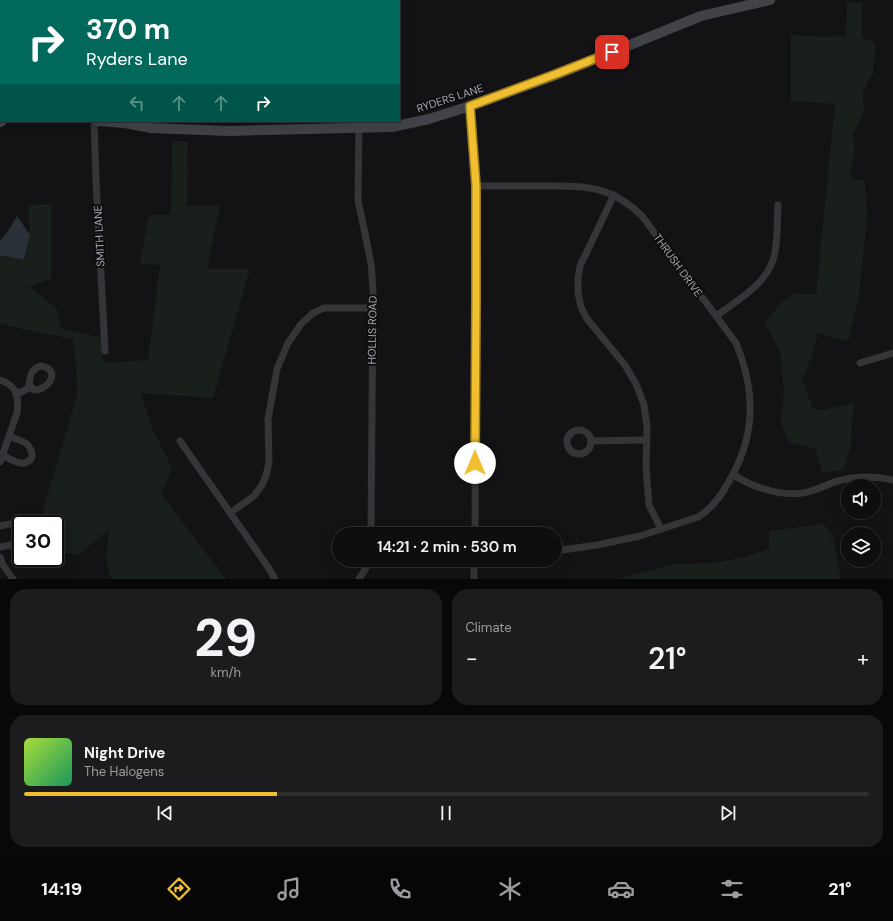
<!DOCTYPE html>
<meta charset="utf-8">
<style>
:root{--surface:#0e0e10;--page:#1c1c1e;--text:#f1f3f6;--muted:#9b9c9f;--line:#2e2e30;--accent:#f0bf30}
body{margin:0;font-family:"DM Sans",sans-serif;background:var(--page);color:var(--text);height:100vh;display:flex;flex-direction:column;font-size:15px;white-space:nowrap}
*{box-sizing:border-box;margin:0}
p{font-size:13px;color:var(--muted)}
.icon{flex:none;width:22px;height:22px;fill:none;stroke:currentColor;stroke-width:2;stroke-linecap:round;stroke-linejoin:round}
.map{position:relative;height:579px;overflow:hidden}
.drawer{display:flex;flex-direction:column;gap:10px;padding:10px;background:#080809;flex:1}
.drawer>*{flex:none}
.hud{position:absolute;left:0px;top:0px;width:400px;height:122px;box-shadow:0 4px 16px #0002,0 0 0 1px var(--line);background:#00695c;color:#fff;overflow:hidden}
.controls{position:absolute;left:841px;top:479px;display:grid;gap:8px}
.controls a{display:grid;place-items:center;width:40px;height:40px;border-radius:50%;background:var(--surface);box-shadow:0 4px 16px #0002,0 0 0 1px var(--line);font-size:20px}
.speed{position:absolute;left:12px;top:515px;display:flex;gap:8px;font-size:20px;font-weight:700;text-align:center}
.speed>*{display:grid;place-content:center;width:52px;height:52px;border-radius:50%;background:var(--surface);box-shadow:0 4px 16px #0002,0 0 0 1px var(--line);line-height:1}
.speed .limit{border:2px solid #111;border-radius:6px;background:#fff;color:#111}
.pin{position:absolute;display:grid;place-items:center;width:34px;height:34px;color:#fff;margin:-17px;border-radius:8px;box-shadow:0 2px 6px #0006}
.me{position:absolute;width:44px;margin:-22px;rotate:0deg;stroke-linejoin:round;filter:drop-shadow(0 0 3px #0008)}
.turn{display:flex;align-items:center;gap:14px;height:84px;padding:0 20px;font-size:18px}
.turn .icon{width:52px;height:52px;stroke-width:2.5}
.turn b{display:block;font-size:28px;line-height:34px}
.lanes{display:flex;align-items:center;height:38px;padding:0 20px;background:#0003;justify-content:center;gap:20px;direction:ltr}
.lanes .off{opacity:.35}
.big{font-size:30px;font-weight:600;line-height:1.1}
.drawer .tile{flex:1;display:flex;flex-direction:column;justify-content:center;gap:6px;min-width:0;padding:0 14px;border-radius:16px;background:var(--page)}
.drawer .dial{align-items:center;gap:0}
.dial b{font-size:52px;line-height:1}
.song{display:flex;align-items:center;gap:12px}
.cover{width:48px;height:48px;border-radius:6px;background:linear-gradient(135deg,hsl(80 70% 55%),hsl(150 70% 35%))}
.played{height:4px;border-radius:2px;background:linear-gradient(90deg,var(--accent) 30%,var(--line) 30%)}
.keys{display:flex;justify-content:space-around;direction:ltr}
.heat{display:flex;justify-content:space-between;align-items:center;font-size:22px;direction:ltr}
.drawer .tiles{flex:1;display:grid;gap:10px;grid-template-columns:1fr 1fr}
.tile:last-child{grid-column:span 2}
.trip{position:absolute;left:332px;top:527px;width:230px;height:40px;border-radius:20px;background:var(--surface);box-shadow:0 4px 16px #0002,0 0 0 1px var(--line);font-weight:600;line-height:40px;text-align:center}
.menu{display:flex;height:64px;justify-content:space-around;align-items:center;background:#060606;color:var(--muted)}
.menu .icon{width:28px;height:28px}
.menu .selected{color:var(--accent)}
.menu b{font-size:18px;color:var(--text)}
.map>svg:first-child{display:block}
</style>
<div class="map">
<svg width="893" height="579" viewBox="0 0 893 579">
<rect width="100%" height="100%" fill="#131315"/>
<g fill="#191f1b">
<rect x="182" y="0" width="111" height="1"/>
<path d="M847,2L862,3V37L875,43L873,73L863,91L864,109L853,135L855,153L850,170L852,179L865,180L867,221L859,294L848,341L818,333L811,358L802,380L813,409L823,410L854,403L850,449L844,469L823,473L815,449L790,443L781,423L784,394L780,352L765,323L781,303L795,294H816L835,104L791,101V35L824,37L846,36Z"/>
<rect x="173" y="121" width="57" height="2"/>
<path d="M172,141L188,142L187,205L220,206L207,269H250L213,398L141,393L151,426L172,468L161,494L226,579H111L106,560L109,530L78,555L65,553L55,534V524H50L43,510L78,392L73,339L0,324V256H6L24,260L30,235L28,205L51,204V278L30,287L56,308L62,329L102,338L103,363L148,360L160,265L140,264L149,215H171Z"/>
<path d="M822,524L833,536L841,579H617L677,564L715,563L746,557L768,549L770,531Z"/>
</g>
<path fill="#293038" d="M17,216L30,235L24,260L6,256H0V241L8,231Z"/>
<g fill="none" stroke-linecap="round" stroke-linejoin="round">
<g stroke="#343439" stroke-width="7">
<path d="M116,0L122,1"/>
<path d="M146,1V0"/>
<path d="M470,106L476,186V302L475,534"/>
<path d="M94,121L96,180L105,351"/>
<path d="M359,128L358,200L371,263L373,289L371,534"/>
<path d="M476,186C498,186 520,186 541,186C584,186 609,184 642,216L736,343C756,392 756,437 728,483C721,496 711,509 698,517L640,536L597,545L555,551"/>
<path d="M614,195L580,266L578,279V293L581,307L587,319L625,365L636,384L640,394L644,405L647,427L646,468L649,505L661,529"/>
<path d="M716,316C739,299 770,283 775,252C778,237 777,221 778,205"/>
<path d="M860,363L893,353"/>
<path d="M41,366C61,369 50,390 34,390L29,384C30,376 32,368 41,366Z"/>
<path d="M0,380C17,385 19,397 17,413L0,462"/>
<path d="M17,394L31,387"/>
<circle cx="579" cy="442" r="12"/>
<path d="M180,441L268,567L275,579"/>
<path d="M591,441L646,440"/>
<path d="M2,455C8,458 14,462 20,463C25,464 32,461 32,455C33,453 29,446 27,444C23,441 14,438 9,436"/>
<path d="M733,475C741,479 749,484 758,487C772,492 789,495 803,493C816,491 827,484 838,481C856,476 875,476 893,480"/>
<path d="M230,513L254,496L262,485L266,476L269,462L268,419L277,369L288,343L301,324L313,313L324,308H372"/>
<path d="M0,526C8,524 15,522 21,528"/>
<path d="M0,547L16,544L21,540"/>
<path d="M0,557L3,565L13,579"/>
<path d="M359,579L366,568L368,560"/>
<path d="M474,579V560"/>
</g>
<g stroke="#424349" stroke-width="10">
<path d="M98,121L125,123L151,128L228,131L392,127L429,119L470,106L556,75L701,16L770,0"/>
<path d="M0,122L2,121"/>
</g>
</g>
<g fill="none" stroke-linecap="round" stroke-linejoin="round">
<g stroke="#9c7c1f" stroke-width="10">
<path id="route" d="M475,463L476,302V186L470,106L556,74L612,52"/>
</g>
<use href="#route" stroke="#f0bf30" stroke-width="7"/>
</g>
<g text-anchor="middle" stroke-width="4" stroke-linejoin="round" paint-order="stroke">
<g font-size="11" fill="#a5a8b5" stroke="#0e0e0f">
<text transform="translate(450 98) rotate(-18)" y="4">RYDERS LANE</text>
<text transform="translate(99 236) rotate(-93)" y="4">SMITH LANE</text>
<text transform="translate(678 265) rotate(54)" y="4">THRUSH DRIVE</text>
<text transform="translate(372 330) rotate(-89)" y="4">HOLLIS ROAD</text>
</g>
</g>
</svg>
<div class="controls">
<a><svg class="icon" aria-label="sound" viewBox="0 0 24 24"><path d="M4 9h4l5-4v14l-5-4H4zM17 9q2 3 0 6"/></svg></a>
<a><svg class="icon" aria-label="layers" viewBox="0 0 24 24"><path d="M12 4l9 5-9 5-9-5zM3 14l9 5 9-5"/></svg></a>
</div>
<div class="speed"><div class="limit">30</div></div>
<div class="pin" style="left:612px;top:52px;background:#d93025"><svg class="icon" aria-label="arrive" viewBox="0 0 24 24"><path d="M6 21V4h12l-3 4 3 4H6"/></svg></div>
<svg class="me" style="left:475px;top:463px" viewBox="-20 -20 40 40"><circle r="19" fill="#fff"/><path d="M0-13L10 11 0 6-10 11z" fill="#f0bf30"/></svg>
<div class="trip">14:21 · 2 min · 530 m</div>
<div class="hud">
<div class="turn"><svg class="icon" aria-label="right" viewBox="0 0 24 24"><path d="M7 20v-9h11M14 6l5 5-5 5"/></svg><div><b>370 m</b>Ryders Lane</div></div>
<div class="lanes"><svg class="icon off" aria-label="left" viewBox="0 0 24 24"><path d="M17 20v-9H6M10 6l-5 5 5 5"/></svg><svg class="icon off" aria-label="ahead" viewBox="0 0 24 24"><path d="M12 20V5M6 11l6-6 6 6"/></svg><svg class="icon off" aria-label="ahead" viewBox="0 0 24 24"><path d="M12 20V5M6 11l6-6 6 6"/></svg><svg class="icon" aria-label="right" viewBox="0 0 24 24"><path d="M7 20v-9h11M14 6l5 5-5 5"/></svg></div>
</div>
</div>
<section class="drawer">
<div class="tiles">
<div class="tile dial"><b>29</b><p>km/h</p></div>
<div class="tile"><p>Climate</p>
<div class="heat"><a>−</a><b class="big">21°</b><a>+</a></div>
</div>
<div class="tile">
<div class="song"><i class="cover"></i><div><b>Night Drive</b><p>The Halogens</p></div></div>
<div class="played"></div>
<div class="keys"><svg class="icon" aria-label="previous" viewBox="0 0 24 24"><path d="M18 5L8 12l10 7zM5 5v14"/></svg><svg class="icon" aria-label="pause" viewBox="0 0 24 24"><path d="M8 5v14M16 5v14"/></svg><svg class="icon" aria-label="next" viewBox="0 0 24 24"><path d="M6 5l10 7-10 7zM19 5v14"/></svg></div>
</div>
</div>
</section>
<nav class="menu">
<b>14:19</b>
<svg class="icon selected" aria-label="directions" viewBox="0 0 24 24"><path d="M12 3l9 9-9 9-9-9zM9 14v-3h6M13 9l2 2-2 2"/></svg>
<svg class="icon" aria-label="music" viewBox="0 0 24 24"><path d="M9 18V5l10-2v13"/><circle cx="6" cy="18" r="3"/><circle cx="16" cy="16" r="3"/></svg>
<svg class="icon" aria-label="phone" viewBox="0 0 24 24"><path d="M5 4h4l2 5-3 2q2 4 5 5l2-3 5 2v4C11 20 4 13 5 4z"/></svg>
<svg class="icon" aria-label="climate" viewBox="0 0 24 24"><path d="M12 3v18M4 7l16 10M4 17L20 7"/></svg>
<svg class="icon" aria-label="car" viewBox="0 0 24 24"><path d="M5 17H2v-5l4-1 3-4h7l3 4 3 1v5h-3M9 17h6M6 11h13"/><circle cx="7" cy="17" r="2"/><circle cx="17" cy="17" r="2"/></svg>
<svg class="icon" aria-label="filters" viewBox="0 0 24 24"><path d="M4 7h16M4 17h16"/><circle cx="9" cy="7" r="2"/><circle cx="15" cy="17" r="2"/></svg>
<b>21°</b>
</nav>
